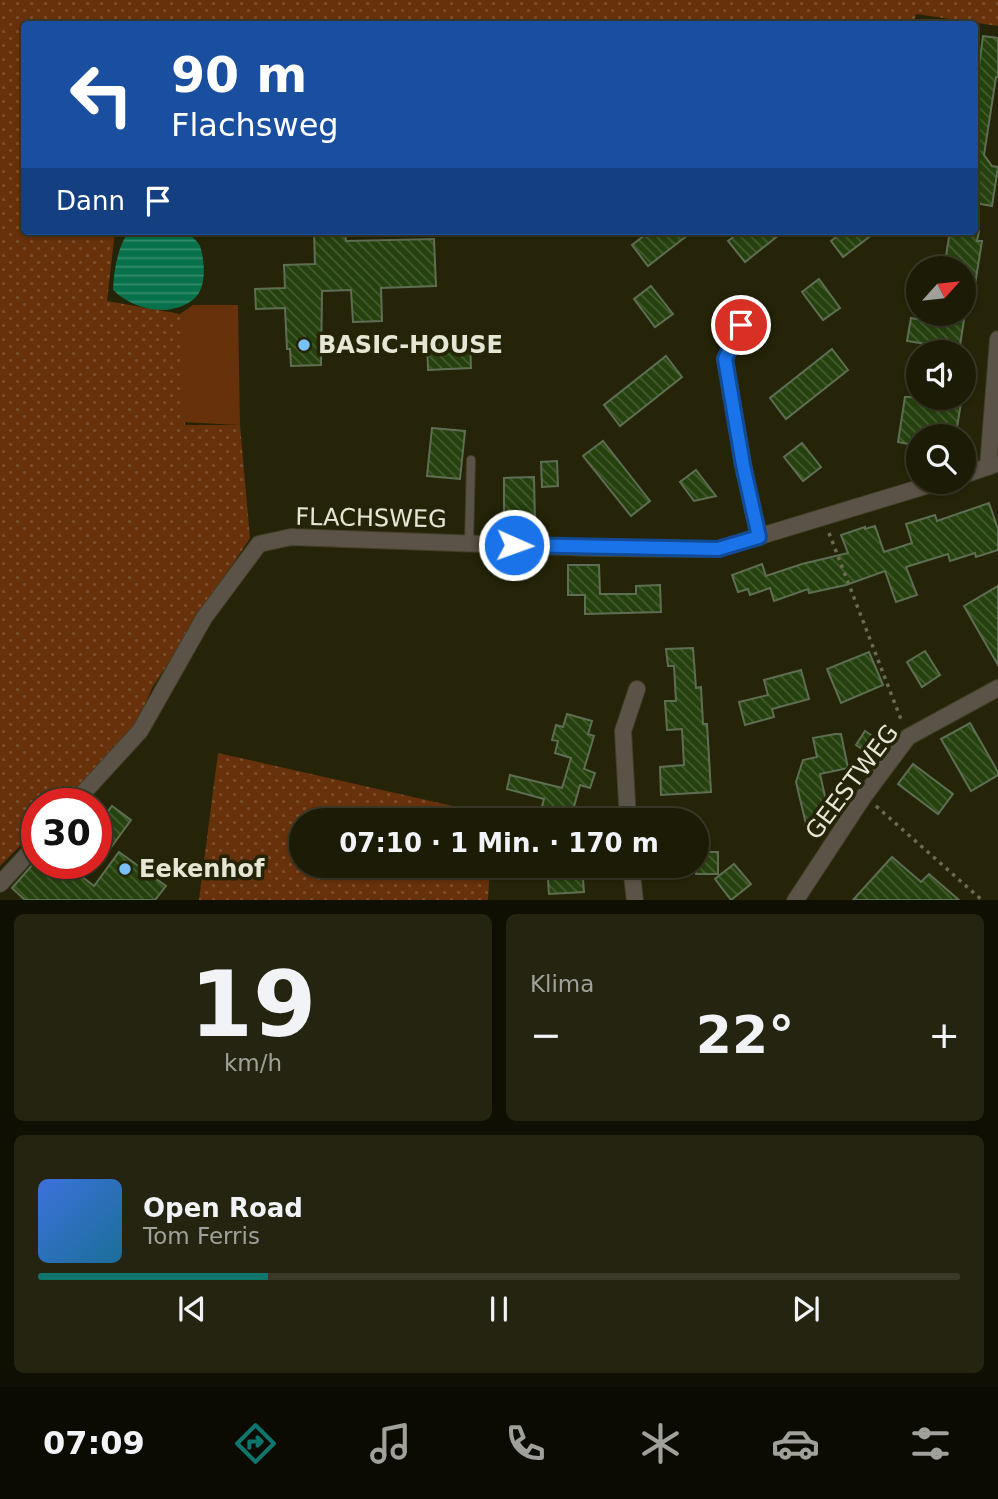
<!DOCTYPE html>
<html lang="de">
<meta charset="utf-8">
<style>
:root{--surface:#1c1b06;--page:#252410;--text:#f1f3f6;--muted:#a0a19b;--line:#3a3928;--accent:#0f766e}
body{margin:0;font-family:"DejaVu Sans",sans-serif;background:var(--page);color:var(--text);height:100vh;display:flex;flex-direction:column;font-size:26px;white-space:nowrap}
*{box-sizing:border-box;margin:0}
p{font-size:23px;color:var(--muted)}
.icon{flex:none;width:38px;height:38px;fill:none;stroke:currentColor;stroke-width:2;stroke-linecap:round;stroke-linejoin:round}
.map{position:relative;height:900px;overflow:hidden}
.side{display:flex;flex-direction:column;gap:14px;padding:14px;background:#0f0f03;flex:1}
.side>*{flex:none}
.banner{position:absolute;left:21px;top:21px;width:957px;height:214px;border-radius:7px;box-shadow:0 2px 5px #0004,0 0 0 2px var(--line);background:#1a4fa0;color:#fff;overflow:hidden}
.needle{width:46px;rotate:63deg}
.tools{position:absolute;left:906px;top:256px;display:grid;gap:14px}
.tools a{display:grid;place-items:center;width:70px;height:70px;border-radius:50%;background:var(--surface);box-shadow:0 2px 5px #0004,0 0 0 2px var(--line);font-size:35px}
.speed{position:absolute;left:21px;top:788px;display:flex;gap:14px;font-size:35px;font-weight:700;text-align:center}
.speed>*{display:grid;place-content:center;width:91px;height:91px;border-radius:50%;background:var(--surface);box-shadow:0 2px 5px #0004,0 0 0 2px var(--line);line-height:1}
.speed .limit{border:10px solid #d22;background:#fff;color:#111}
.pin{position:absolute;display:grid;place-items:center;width:60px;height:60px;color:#fff;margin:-30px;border:4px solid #fff;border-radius:50%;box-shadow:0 2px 7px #0007}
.me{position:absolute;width:77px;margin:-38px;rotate:92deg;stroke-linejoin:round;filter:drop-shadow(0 0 5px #0008)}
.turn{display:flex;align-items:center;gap:24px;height:147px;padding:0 35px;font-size:32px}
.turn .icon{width:91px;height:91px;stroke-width:2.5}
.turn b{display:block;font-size:49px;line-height:60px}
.then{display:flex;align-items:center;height:66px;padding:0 35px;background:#0003;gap:14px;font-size:26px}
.big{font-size:52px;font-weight:600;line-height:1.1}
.side .widget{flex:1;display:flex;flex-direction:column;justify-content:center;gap:10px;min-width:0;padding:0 24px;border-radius:10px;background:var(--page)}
.side .dial{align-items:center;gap:0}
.dial b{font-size:91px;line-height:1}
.song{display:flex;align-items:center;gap:21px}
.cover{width:84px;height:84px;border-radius:10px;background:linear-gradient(135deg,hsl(220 70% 55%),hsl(200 70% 35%))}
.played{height:7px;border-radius:4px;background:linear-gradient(90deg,var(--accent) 25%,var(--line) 25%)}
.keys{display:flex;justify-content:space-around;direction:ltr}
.heat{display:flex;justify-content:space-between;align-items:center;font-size:38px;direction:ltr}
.side .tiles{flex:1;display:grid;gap:14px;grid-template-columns:1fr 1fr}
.widget:last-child{grid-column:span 2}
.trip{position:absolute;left:289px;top:808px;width:420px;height:70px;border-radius:35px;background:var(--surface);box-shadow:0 2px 5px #0004,0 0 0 2px var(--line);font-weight:600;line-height:70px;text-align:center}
.dock{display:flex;height:112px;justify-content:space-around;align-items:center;background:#0b0b02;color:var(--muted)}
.dock .icon{width:49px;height:49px}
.dock .current{color:var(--accent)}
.dock b{font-size:32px;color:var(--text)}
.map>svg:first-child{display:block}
</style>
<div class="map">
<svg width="998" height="901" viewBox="0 0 998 901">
<defs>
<pattern id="grass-dots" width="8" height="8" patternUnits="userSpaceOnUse" patternTransform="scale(1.75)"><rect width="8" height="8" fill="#67310b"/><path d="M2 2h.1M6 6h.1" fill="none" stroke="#7d4f2e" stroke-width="1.8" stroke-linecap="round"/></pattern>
<pattern id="water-rules" width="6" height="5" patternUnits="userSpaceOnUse" patternTransform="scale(1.75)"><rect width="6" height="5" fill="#06714b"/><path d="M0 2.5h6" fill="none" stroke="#368c6c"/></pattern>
<pattern id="building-back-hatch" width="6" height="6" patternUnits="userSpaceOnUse" patternTransform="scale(1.75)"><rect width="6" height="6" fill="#25410d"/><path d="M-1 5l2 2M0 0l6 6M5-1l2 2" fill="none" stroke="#455c2f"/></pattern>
</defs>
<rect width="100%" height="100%" fill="#252408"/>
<g fill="url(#grass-dots)">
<path d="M0,0H998V26L916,14L914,24H24V231H115L107,301L180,314L185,425H240L250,538L152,688L134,732L63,803H37V829L0,866Z"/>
<path d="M218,753L493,815L492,821H301V866H490L488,900H199Z"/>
</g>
<path fill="#67310b" d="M193,305H238L240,425L180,422V314Z"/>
<path fill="url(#water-rules)" d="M129,231H185C190,235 197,240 200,246C205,261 207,288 194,299C171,318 133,310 113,290C114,270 117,248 129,231Z"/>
<g fill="url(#building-back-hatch)" stroke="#5e6e54" stroke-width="2">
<path d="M983,36L998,38V77H996L984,155L992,166L998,167L992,206L975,203V97Z"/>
<path d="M314,231H345L346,241L434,239L436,286L381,288L382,321L353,322L351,290L322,291L321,365L291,366L290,349H287L285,308L256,309L255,289L285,288L284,265L315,264Z"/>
<path d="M650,231H693L648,266L632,245Z"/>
<path d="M741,231H784L745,262L728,241Z"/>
<path d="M844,231H877L843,257L831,241Z"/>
<path d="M950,231H979L977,241H982L973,297H964V268H944Z"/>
<path d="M819,279L840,308L823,320L802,292Z"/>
<path d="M651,286L673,314L655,327L634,299Z"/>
<path d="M940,313H965L959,352H944L945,347L907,341L911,318L938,323Z"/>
<path d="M470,339L471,368L428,370L427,341Z"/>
<path d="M832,349L848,370L786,419L770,398Z"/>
<path d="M666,356L682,377L620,426L604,405Z"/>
<path d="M905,397H962L956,433L937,430L936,436H919V446L898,442Z"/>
<path d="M432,428L465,431L460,479L427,476Z"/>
<path d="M603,441L650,501L631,516L583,456Z"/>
<path d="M802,443L821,467L803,481L784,457Z"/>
<path d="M557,461L558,486L542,487L541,462Z"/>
<path d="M696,470L716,496L694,501L680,482Z"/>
<path d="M534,477L535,524H504V478Z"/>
<path d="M989,503L998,529V550L976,557L975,553L950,561L948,554L906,567L917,595L896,602L885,571L846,585L809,593L808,589L774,601L770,588L750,595L748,589L738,592L732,575L762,564L766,576L802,564L848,553L841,535L865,527V529L875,526L884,552L912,543L906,524L935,515L937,521Z"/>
<path d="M568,565H599L600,594H636V586L660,585L661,612L585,614V595H568Z"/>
<path d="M998,586V665L964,606Z"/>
<path d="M693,648L696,688L701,687L703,724H707L711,792L661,795L660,767L684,765L682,729L667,730L665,701H676L674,666H668L666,649Z"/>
<path d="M925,651L940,675L922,687L907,662Z"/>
<path d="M869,652L883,685L841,703L827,669Z"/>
<path d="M801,670L809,699L772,709L774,717L745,725L739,702L768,695L764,680Z"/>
<path d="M567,714L592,721L588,734L594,736L584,769L595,773L590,788L580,785L570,821H538L544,799L507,789L510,775L562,788L571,758L555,753L558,741L552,740L556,725L563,727Z"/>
<path d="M970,723L998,772V775L971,791L941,739Z"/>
<path d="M865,731L880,741L871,755L856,745Z"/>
<path d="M835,734H841L848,768L820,774L830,819L806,824L796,782L803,760L817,757L813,738Z"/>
<path d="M913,764L953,794L938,814L898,784Z"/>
<path d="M112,806L131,820L96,868V827Z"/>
<path d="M119,852L166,886L155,900H25L12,888L34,863H50L61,872L67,865L94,886Z"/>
<rect x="696" y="852" width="22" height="22"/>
<path d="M892,857L921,882L929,874L959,900H853Z"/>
<path d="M734,864L751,884L731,900L715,879Z"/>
<path d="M547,866H582L584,892L549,894Z"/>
</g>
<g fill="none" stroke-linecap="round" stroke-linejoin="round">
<g stroke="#403f25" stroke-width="10">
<path id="lane" d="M469,543L471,460"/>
</g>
<g stroke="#403f25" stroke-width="18">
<g id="street">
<path d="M741,325L725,359L743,465L759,537"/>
<path d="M988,467L998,339"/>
<path d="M964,475L996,464"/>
<path d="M74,803L140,731L204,618L259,544L291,537L596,548L718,549L942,481"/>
<path d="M628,821L623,731L637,689"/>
<path d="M631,866L635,901"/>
<path d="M0,884L37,844"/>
<path d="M795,901L864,796L908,737L998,688"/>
</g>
</g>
<g stroke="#6b6a52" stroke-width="3.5" stroke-dasharray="3.5 5" stroke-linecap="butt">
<path d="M829,533L902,722"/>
<path d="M876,806L983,901"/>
</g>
<use href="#lane" stroke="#5b5348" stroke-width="8"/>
<use href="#street" stroke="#5b5348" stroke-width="16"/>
</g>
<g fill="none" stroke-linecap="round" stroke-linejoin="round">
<g stroke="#114b97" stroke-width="18">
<path id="route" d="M514,545L718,549L759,537L743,465L725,359L741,325"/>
</g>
<use href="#route" stroke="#1a73e8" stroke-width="12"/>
</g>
<g fill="#79bff8" stroke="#252408" stroke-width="2.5">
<circle cx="304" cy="345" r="7"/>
<circle cx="125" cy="869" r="7"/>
</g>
<g text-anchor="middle" stroke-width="7" stroke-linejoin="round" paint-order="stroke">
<g font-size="24" font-weight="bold" fill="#e6e6d5" stroke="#252408" text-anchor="start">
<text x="318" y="353">BASIC-HOUSE</text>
<text x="139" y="877">Eekenhof</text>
</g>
<g font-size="24" fill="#e6e6d5" stroke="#252408">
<text transform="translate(371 518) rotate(1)" y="8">FLACHSWEG</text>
<text transform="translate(852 782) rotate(-53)" y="8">GEESTWEG</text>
</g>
</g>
</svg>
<div class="tools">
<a><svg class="needle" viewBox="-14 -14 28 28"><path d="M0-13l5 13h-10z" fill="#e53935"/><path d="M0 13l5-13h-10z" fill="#a0a19b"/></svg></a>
<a><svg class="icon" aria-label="sound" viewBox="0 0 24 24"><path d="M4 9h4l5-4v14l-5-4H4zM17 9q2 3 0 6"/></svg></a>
<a><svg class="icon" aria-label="search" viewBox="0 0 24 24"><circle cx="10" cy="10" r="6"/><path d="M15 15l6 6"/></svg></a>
</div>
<div class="speed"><div class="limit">30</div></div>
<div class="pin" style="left:741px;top:325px;background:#d93025"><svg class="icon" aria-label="arrive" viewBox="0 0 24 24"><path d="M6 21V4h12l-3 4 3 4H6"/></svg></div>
<svg class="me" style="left:514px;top:545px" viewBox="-20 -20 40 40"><circle r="17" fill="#1a73e8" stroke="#fff" stroke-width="3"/><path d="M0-11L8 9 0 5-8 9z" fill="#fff"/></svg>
<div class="trip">07:10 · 1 Min. · 170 m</div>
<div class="banner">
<div class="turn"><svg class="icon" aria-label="left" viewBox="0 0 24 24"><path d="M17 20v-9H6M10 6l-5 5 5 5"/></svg><div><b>90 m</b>Flachsweg</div></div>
<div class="then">Dann<svg class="icon" aria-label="arrive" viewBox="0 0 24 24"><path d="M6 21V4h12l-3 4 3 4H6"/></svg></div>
</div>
</div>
<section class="side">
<div class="tiles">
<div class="widget dial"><b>19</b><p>km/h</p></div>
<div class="widget"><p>Klima</p>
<div class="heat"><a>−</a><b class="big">22°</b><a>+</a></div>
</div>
<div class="widget">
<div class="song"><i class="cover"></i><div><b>Open Road</b><p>Tom Ferris</p></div></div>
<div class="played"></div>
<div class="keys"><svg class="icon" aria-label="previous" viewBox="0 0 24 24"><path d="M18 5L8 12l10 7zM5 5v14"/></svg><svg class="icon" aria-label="pause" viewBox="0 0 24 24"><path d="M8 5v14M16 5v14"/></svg><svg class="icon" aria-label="next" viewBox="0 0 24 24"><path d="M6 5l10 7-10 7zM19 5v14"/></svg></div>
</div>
</div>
</section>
<nav class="dock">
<b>07:09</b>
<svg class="icon current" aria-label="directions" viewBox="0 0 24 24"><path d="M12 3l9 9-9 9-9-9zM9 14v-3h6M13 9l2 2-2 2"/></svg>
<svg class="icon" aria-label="music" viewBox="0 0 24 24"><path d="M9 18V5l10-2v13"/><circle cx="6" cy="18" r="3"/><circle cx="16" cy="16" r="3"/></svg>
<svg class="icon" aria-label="phone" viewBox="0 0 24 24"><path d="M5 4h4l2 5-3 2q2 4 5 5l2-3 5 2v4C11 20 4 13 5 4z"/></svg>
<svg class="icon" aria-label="climate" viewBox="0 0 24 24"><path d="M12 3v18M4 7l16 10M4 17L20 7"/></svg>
<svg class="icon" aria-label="car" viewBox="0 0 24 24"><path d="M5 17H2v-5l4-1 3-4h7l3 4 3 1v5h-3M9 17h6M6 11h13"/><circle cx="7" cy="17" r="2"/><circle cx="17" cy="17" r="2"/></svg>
<svg class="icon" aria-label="filters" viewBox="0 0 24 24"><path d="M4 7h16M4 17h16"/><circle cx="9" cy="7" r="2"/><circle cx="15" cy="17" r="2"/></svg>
</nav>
